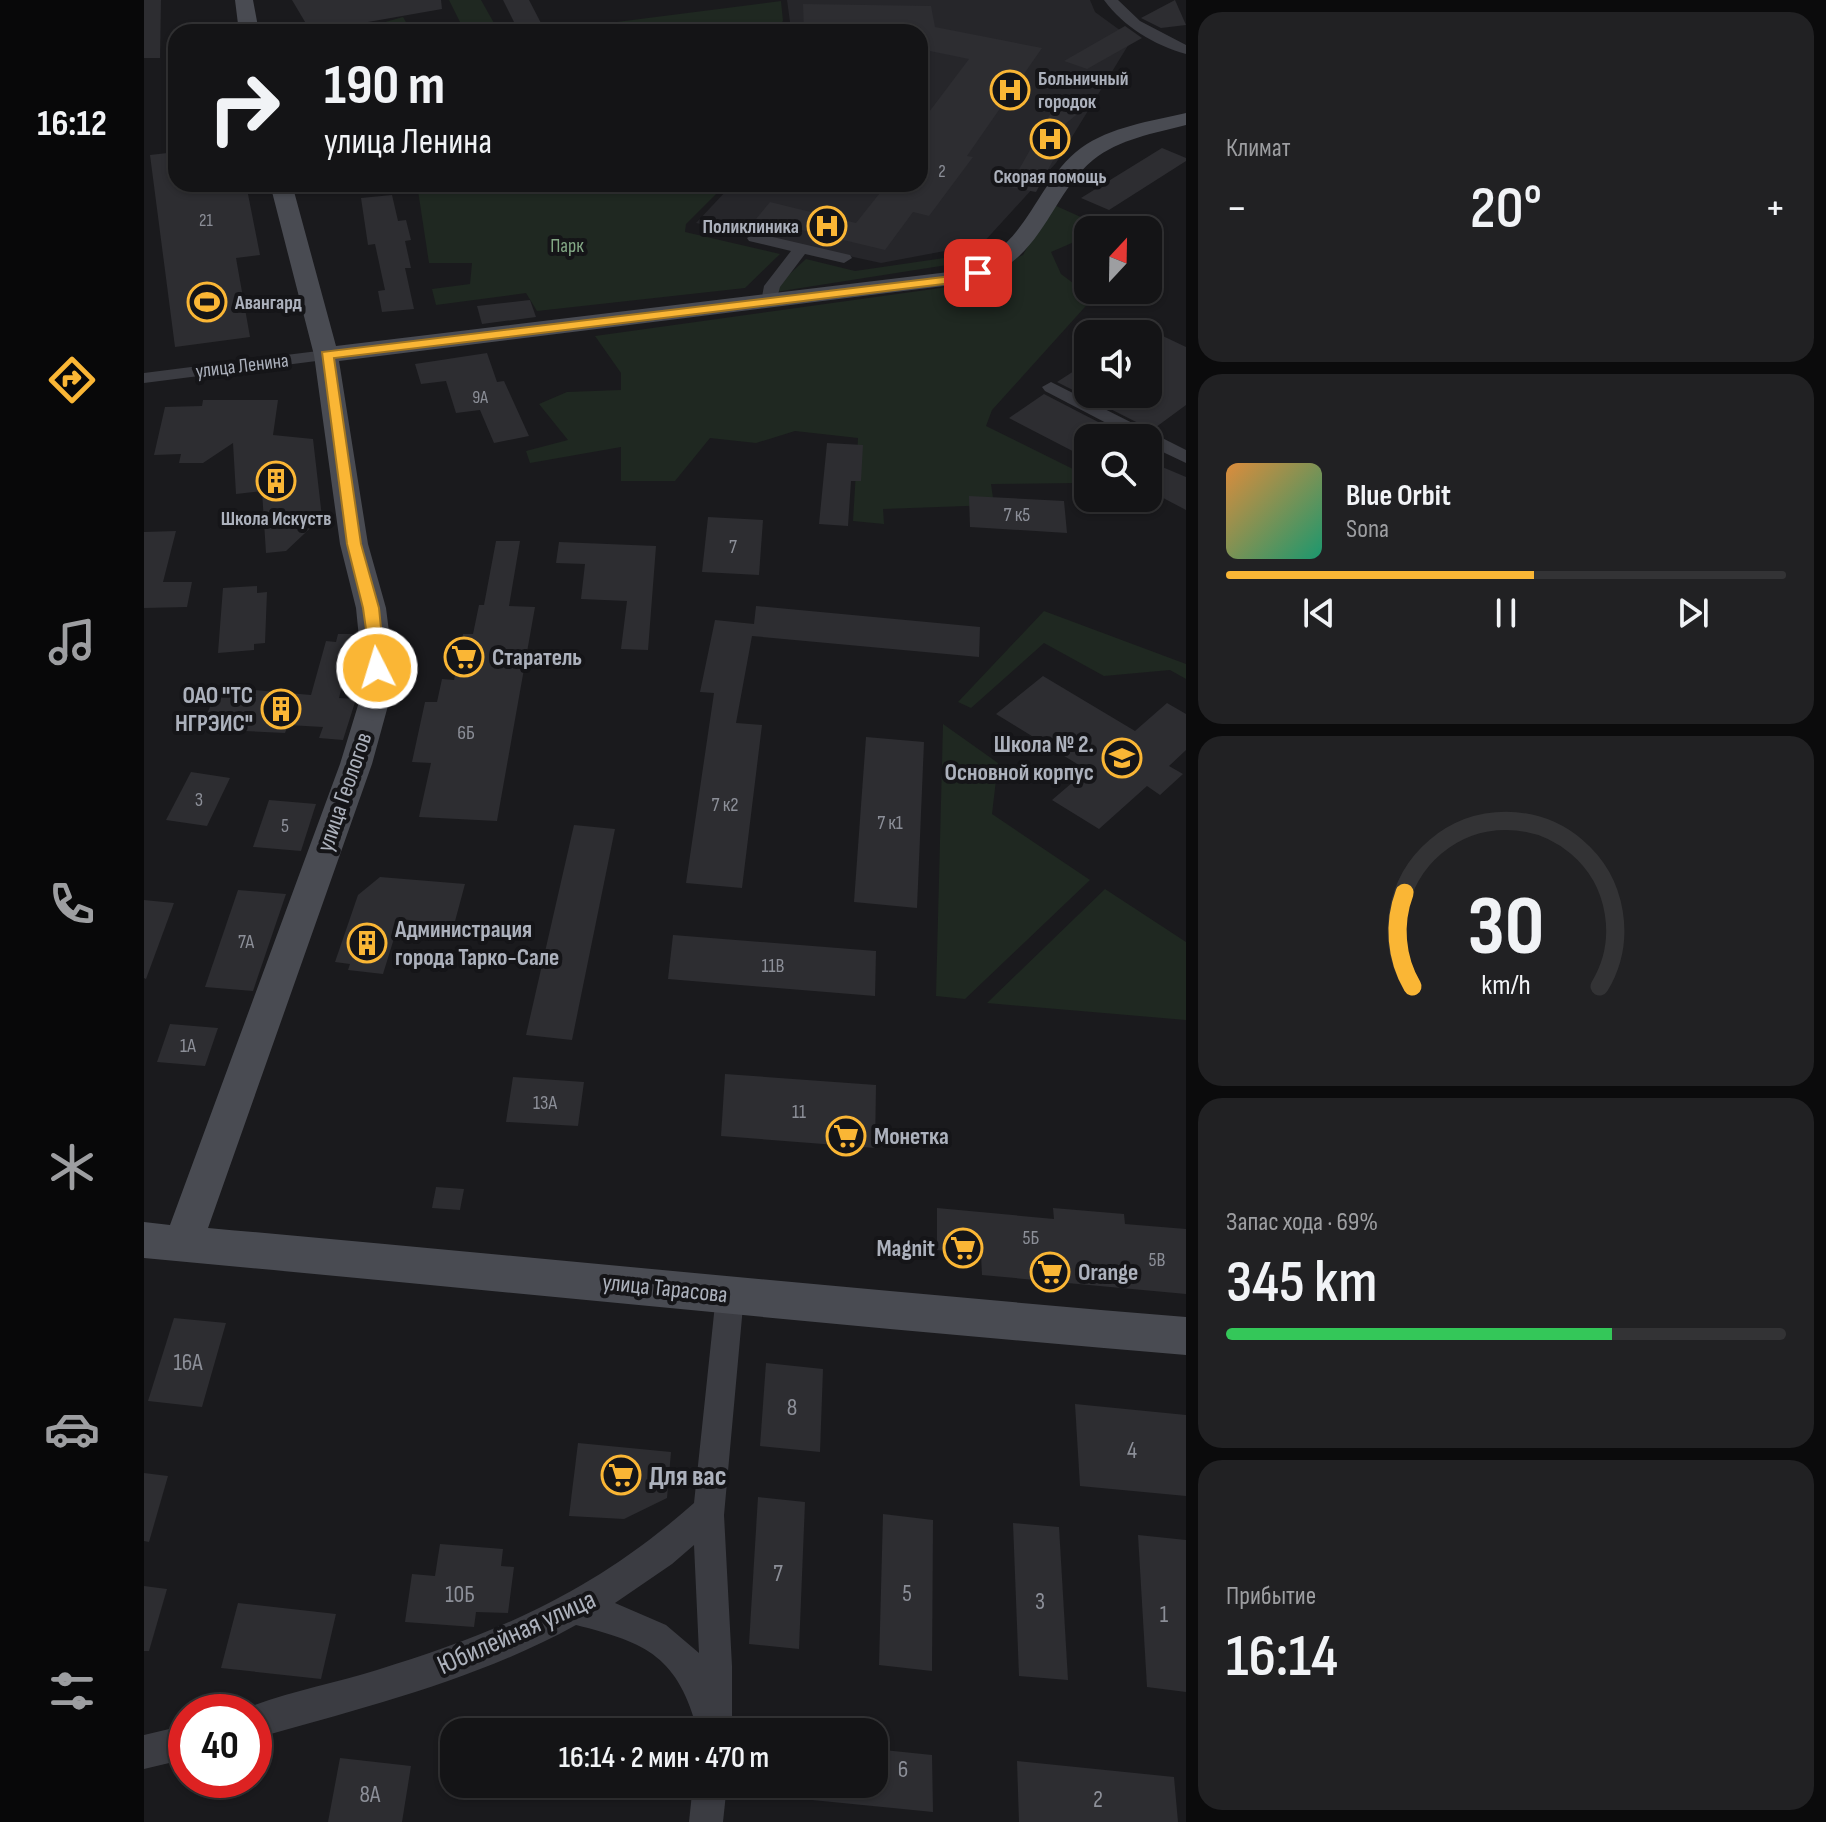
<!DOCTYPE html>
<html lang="ru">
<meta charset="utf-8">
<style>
:root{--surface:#141416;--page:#212123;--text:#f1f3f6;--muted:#9d9ea1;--line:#333335;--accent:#fab635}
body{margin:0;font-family:"Sofia Sans Condensed",sans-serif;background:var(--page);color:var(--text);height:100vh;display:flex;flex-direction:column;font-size:30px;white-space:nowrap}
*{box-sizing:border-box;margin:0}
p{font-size:26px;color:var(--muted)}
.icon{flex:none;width:44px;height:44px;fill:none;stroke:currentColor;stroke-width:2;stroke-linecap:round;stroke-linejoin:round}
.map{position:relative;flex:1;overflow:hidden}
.drawer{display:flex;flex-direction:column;gap:12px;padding:12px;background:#0b0b0c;width:640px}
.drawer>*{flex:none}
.top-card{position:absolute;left:24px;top:24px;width:760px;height:168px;border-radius:24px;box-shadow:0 2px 6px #0004,0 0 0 2px var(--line);background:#141416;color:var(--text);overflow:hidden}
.needle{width:52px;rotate:22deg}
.fabs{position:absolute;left:930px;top:216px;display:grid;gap:16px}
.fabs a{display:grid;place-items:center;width:88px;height:88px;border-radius:16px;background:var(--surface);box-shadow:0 2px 6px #0004,0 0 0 2px var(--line);font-size:40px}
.speed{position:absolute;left:24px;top:1694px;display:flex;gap:16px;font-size:40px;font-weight:700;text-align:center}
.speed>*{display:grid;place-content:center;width:104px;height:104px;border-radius:50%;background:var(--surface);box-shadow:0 2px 6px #0004,0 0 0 2px var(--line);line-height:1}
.speed .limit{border:12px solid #d22;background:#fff;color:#111}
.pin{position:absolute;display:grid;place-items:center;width:68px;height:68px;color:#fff;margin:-34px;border-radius:16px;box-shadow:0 4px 12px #0006}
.me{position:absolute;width:88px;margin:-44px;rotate:355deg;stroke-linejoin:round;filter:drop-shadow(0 0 6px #0008)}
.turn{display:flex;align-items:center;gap:28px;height:168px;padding:0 24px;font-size:36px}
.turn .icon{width:104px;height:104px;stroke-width:2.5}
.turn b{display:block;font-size:56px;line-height:68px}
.big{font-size:60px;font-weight:600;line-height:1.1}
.drawer .card{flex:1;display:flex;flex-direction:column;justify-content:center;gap:12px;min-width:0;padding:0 28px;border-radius:24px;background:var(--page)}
.drawer .dial{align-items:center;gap:0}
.dial svg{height:208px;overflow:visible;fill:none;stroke:var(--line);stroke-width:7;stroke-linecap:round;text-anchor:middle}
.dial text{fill:var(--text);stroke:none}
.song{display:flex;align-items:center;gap:24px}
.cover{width:96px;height:96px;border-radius:12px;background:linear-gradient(135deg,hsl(30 70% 55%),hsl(160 70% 35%))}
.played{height:8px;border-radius:4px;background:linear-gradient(90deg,var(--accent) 55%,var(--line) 55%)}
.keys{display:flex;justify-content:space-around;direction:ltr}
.heat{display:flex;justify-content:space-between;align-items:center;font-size:44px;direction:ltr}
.charge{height:12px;border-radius:6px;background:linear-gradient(90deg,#34c759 69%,var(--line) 0)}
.trip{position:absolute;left:296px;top:1718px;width:448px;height:80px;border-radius:24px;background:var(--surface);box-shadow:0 2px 6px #0004,0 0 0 2px var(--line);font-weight:600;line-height:80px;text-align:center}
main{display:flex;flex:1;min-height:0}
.dock{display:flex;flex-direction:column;width:144px;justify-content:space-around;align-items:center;background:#080809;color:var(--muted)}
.dock .icon{width:56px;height:56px}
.dock .on{color:var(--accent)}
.dock b{font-size:36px;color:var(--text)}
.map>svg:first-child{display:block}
</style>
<main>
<nav class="dock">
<b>16:12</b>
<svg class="icon on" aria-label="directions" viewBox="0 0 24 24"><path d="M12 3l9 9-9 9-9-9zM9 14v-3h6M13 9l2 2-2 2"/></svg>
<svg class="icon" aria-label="music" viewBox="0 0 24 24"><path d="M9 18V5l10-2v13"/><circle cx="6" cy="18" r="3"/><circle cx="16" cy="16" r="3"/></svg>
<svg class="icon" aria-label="phone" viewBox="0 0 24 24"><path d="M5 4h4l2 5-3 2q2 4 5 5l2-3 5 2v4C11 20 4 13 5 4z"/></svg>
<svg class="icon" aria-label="climate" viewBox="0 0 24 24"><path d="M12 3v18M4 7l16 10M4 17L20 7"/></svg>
<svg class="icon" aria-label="car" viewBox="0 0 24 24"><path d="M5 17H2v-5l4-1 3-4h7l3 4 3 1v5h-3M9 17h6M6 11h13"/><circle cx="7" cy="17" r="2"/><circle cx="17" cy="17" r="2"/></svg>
<svg class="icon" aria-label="filters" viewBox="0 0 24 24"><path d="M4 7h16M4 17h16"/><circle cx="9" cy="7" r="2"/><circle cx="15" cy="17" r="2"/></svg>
</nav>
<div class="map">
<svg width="1042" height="1822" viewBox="0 0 1042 1822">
<rect width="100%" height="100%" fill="#1a1a1d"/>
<path fill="#26262a" d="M643,0H946L951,12L988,39L912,163L838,244L737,263L552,223L583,190L560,184H776V32H636L646,22Z"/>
<g fill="#1f2821">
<path d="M305,0H337L355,32H206L259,17L266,29L316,22Z"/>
<path d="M637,1L639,21L628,32H394Z"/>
<path d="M273,184H544L574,192L542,224L541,232L636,254L601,288L393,311L382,293L292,305L288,289L326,284L328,263H285Z"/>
<path d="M908,204L961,228L944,230V236L907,252L917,274L949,298L848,410L842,426L937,473L934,483L847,484L850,505L739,509L740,524L709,521L714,438L651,431L612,443L566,438L531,481H477V447L386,463L382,451L424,440L395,404L423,392L477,390V373L451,336L811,286L879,255Z"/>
<path d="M807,257L803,265L625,293L662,259L711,271Z"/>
<path d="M900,611L1042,664V679L1026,670L960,676L900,643L827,708L814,702Z"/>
<path d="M799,724L854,763L848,814L946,880L821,999L792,996Z"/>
<path d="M961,889L1042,942V1020L843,1003Z"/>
</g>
<g fill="#2d2d31">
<path d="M0,0H17L16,58H0Z"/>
<path d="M148,0H297L298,9L167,32Z"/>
<path d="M359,0H385L398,25L373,28Z"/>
<path d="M1031,0L1042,25L1017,28L997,18Z"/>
<path d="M659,4L787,6L791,27L898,48L823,156L829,157L785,216L769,212L741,250L612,219L626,202L712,223L743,184H776V124L825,59L776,49V32H660Z"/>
<path d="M981,26L998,38L943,69L920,61Z"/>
<path d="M912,104L936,112L905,137L920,140L892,192L865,187Z"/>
<path d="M1018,148L1042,158V161L965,210L937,198Z"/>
<path d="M32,152V184H102L116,255L92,258L106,337L31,347L6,155Z"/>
<path d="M248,195L254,221L262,220L267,240L261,241L267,268H261L270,309L238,312L234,291L241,290L231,244L224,245L217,198Z"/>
<path d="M386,300L392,317L338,324L333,306Z"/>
<path d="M1004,329L1042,347V405L1008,430L913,382L944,362V394H1004Z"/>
<path d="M343,353L353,382L360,381L385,436L350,443L336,410L312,413L302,381L277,384L271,364Z"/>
<path d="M900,394L985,438H944V459L865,418Z"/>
<path d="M59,400H134L129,435L169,439L178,517L142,551L122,553L118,491L92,494L89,443L59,463H35L37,454L10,455L21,407L58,406Z"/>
<path d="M683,443L719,445L717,481H707L704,526L675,524Z"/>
<path d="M1004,461L1042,477V510L1004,490Z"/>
<path d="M825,496L920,501L923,533L826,527Z"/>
<path d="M564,517L619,520L615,575L558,572Z"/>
<path d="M32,531L19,582H48L43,607L0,608V532Z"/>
<path d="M352,541H376L365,606L391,607L353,821L275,817L287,763L268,762L281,702H293L298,679L310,680L319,634H329L335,605H340Z"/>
<path d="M415,542L512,546L504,650L477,649L483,601L437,599L441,564L412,563Z"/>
<path d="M113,586V593L123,592L121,643L110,644V650L74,653L79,588Z"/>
<path d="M612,606L836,627L835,657L608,636L592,723L618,725L598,888L542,883L570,693L556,692L571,620L610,624Z"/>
<path d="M194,634H211L195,698L212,699L199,740L175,738L179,727L144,725L141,733L57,729L74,687L167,695L182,641L192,642Z"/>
<path d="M899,676L991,731L1023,703L1042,714V750L1025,766L1039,774L1016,795L1003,786L955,829L908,800L943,770L852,714Z"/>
<path d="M722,737L780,742L773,908L710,902Z"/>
<path d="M47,772L86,778L63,826L22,820Z"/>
<path d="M125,800L172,804L157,851L109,847Z"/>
<path d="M430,825L471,829L428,1040L382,1035Z"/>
<path d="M236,877L321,884L310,925L256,919L239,974L204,970L206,964L191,962L214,895Z"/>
<path d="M94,890L142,894L109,991L61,987Z"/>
<path d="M0,900L30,903L2,979L0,978Z"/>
<path d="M529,935L732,951L731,996L524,979Z"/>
<path d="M26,1024L74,1028L61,1066L13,1062Z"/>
<path d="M581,1074L732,1085L731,1148L577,1136Z"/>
<path d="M369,1077L440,1082L434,1126L362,1122Z"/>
<path d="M292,1187L320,1189L316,1210L288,1208Z"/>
<path d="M793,1208L910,1219L909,1208L980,1214L981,1224L1042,1229V1294L838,1275L837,1254L793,1250Z"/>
<path d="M30,1318L82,1323L58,1407L4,1401Z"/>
<path d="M622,1363L679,1369L676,1452L616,1446Z"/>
<path d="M931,1404L1042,1415V1496L936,1486Z"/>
<path d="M434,1443L527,1452L523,1498L480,1519L425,1516Z"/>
<path d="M0,1473L24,1476L5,1542L0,1541Z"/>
<path d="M614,1497L661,1502L655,1649L605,1644Z"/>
<path d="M739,1514L789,1520L788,1671L735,1665Z"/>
<path d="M869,1523L915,1527L924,1680L875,1676Z"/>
<path d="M994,1535L1042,1540V1692L1003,1687Z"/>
<path d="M296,1544L359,1549L357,1566L370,1567L364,1613L332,1612L330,1627L261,1622L268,1574L291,1576Z"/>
<path d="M0,1586L23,1589L5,1651H0Z"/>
<path d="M94,1603L192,1614L177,1679L77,1668Z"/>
<path d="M730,1749L788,1755L789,1812L638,1797L639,1784H730Z"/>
<path d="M196,1758L267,1766L258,1822H184Z"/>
<path d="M873,1761L1030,1777L1034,1822H875Z"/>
</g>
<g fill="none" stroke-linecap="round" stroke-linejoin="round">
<g fill="#3b3c42" fill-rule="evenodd">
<path d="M960,0H974L996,21L1042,45V54C1010,45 980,27 960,0Z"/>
<path d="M611,233L706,255L708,258L700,263L661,254L636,287L631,306H619L617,302L620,286L647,251L605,241L603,238Z"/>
<path d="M182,350L188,351L191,355L188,359L0,383V373Z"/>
<path d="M907,382L1042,450V463L1004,445V438H991L901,391L898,387Z"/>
<path d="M586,1282L596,1286L600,1295L580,1515L588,1666V1732H554C534,1657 504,1643 432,1625C333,1680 218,1708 110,1739V1712L98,1710C141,1692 189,1684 233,1670C357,1632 452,1590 550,1503L572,1295L576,1286ZM550,1545L555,1653L522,1625L471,1603L528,1564Z"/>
<path d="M42,1725V1759L0,1769V1735Z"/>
<path d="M549,1784H583L579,1822H545Z"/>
</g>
<g fill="#494b52" fill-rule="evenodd">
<path d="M91,0H109L115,32H95Z"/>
<path d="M1042,113V125C1011,133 975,139 949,160C915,188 903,235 868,262C852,273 834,278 816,284L195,361L224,544L242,608L246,640L248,668L245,702L228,764L64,1228C390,1257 716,1290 1042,1317V1355C694,1326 347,1290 0,1258V1222L26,1225L196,764L215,702L218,668L212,608L196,544L170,355L126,184H148L192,346L805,272C821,267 836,262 850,253C888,226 899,176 937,148C966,127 1007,121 1042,113Z"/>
</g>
</g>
<path fill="#fab635" stroke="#a27622" stroke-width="2" d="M834,270L840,273L838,276L808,283L190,358L217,544L235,608L241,668L239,672H228L219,608L203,544L178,352L808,276Z"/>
<defs>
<g id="hospital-ring" transform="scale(2)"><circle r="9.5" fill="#151518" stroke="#fab635" stroke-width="1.5"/><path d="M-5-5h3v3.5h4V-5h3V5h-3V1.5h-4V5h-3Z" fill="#fab635"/></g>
<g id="stadium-ring" transform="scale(2)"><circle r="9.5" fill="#151518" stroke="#fab635" stroke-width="1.5"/><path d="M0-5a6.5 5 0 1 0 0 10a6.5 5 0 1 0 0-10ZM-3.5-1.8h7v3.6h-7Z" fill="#fab635"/></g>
<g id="building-ring" transform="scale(2)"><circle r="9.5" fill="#151518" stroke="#fab635" stroke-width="1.5"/><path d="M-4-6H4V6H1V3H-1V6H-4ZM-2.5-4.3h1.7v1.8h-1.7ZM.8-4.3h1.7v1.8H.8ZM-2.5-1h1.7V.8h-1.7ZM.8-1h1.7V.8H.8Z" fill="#fab635"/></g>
<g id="supermarket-ring" transform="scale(2)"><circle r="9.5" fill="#151518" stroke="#fab635" stroke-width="1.5"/><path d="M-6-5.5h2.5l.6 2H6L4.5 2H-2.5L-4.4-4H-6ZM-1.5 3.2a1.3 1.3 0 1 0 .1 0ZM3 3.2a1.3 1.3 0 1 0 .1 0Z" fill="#fab635"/></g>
<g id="school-ring" transform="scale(2)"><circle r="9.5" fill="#151518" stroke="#fab635" stroke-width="1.5"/><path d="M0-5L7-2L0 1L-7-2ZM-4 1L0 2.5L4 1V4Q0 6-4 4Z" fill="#fab635"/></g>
</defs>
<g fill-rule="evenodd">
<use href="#hospital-ring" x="866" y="90"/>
<use href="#hospital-ring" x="906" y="139"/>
<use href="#hospital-ring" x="683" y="226"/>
<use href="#stadium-ring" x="63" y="302"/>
<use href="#building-ring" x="132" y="481"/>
<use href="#supermarket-ring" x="320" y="657"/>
<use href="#building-ring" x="137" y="709"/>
<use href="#school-ring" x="978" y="758"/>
<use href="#building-ring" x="223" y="943"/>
<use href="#supermarket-ring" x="702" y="1136"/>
<use href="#supermarket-ring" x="819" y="1248"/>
<use href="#supermarket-ring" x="906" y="1272"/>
<use href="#supermarket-ring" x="477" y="1475"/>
</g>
<g text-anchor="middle" stroke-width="8" stroke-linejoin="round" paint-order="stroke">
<g font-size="18" fill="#8c8f98">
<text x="798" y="177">2</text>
<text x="62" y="226">21</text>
<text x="336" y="403">9А</text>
</g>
<g font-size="20" font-weight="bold" fill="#acb1bc" stroke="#151518" text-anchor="start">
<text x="894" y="85">Больничный<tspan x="894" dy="23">городок</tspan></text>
<text x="906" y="183" text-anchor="middle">Скорая помощь</text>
<text x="655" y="233" text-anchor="end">Поликлиника</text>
<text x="91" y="309">Авангард</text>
<text x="132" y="525" text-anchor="middle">Школа Искуств</text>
</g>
<g font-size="20" fill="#83a885" stroke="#151518">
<text x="423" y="252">Парк</text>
</g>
<g font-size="20" fill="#acb1bc" stroke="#151518">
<text transform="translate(98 365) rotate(-7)" y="7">улица Ленина</text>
</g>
<g font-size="20" fill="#8c8f98">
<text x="873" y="521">7 к5</text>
<text x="589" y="553">7</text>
<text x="322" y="739">6Б</text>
<text x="55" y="806">3</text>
<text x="581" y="811">7 к2</text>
<text x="746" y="829">7 к1</text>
<text x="141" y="832">5</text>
<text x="102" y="948">7А</text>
<text x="629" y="972">11В</text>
<text x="44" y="1052">1А</text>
<text x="401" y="1109">13А</text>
<text x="655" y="1118">11</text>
<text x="887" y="1244">5Б</text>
<text x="1013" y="1266">5В</text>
</g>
<g font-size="24" font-weight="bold" fill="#acb1bc" stroke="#151518" text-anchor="start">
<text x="348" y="665">Старатель</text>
<text x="109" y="703" text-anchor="end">ОАО "ТС<tspan x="109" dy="28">НГРЭИС"</tspan></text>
<text x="950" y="752" text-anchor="end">Школа № 2.<tspan x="950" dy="28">Основной корпус</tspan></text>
<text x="251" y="937">Администрация<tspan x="251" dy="28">города Тарко-Сале</tspan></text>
<text x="730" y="1144">Монетка</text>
<text x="791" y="1256" text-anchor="end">Magnit</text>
<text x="934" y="1280">Orange</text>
</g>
<g font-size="24" fill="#acb1bc" stroke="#151518">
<text transform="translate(200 792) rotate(-71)" y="8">улица Геологов</text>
<text transform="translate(521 1288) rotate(6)" y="8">улица Тарасова</text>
</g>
<g font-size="24" fill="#8c8f98">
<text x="44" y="1370">16А</text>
<text x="648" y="1415">8</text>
<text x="988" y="1458">4</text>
<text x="634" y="1581">7</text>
<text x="763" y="1601">5</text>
<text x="316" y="1602">10Б</text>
<text x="896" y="1609">3</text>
<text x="1020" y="1622">1</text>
<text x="759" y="1777">6</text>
<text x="226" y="1802">8А</text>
<text x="954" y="1807">2</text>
</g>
<g font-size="28" font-weight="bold" fill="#acb1bc" stroke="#151518" text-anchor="start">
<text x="505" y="1485">Для вас</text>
</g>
<g font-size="28" fill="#acb1bc" stroke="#151518">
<text transform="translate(372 1631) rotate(-24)" y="10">Юбилейная улица</text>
</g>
</g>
</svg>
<div class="fabs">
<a><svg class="needle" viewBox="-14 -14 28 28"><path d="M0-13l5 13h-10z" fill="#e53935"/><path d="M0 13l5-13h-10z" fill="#9d9ea1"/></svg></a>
<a><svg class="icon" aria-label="sound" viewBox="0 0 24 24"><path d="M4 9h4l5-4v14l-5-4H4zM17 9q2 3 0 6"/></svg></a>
<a><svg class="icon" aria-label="search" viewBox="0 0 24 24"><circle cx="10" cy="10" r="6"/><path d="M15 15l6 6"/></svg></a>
</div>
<div class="speed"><div class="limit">40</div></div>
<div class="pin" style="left:834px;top:273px;background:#d93025"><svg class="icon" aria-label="arrive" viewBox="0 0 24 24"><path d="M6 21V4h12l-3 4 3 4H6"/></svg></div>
<svg class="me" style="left:233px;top:668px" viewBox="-20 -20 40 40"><circle r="17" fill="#fab635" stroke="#fff" stroke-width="3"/><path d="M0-11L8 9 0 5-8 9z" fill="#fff"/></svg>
<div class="trip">16:14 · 2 мин · 470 m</div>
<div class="top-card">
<div class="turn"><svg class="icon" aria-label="right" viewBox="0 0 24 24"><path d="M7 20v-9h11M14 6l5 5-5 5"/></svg><div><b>190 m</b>улица Ленина</div></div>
</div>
</div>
<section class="drawer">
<div class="card"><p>Климат</p>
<div class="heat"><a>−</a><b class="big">20°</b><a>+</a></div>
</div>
<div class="card">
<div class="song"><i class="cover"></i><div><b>Blue Orbit</b><p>Sona</p></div></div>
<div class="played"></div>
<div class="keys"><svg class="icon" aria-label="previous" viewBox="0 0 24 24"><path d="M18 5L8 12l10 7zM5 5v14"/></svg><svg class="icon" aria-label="pause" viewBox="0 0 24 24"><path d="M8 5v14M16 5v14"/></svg><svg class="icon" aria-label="next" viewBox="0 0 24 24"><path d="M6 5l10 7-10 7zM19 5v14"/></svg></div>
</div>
<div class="card dial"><svg viewBox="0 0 100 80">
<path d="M14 69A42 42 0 1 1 86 69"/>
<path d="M14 69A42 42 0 0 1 11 33" stroke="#fab635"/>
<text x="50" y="56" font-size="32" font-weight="700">30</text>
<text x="50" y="72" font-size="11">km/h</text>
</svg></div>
<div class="card"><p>Запас хода · 69%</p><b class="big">345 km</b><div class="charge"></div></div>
<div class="card"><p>Прибытие</p><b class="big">16:14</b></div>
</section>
</main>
